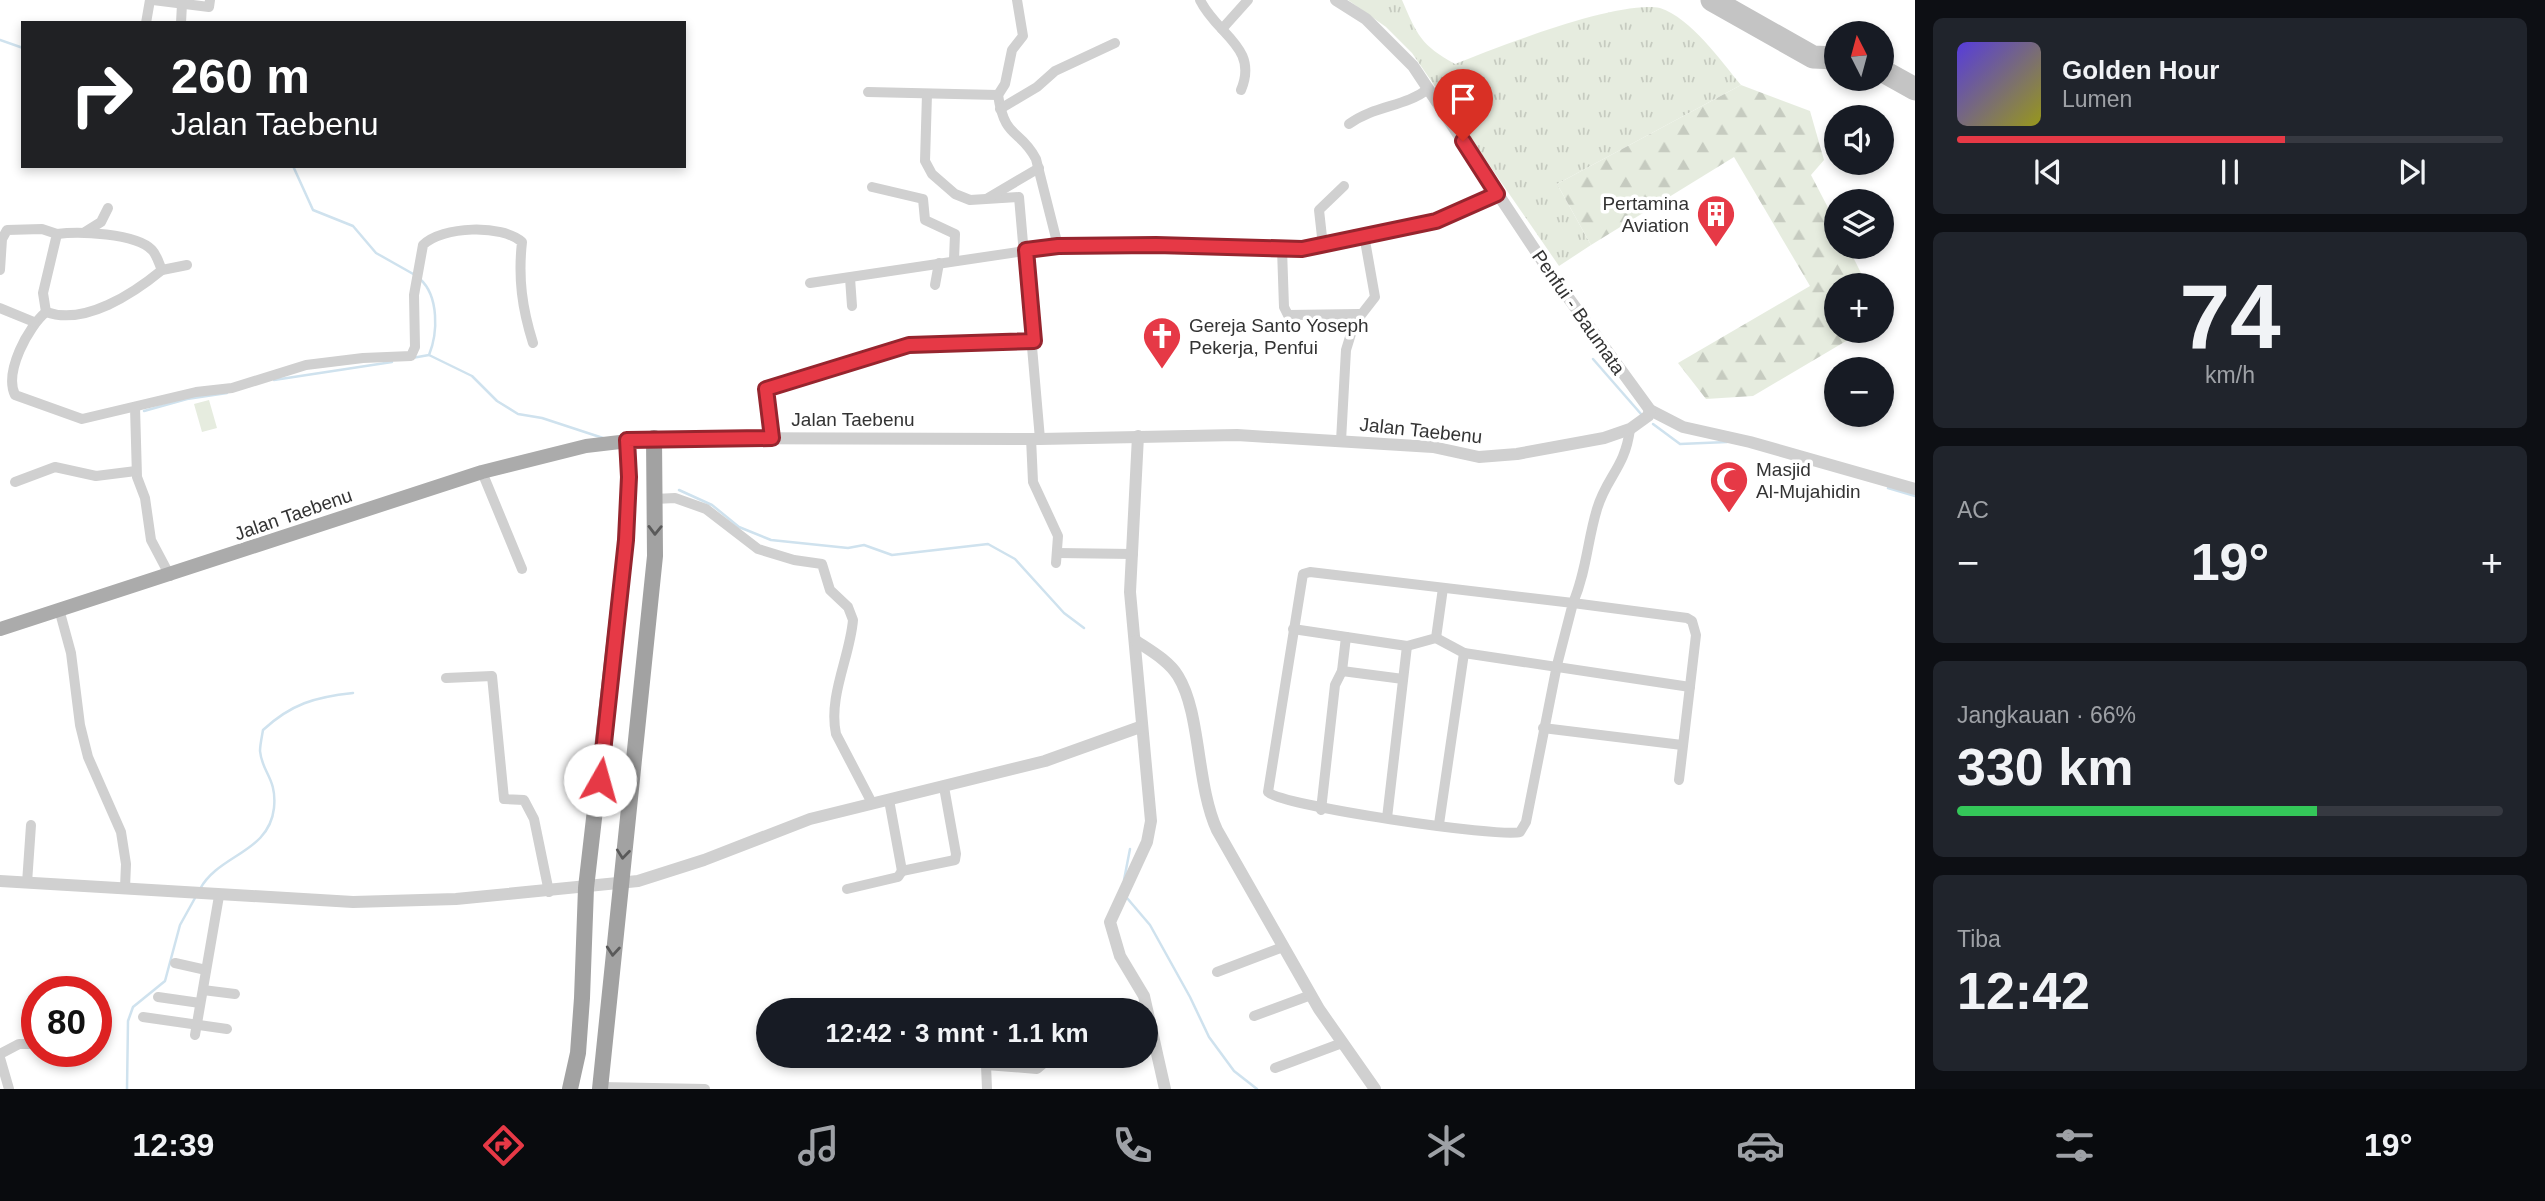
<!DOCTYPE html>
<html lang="id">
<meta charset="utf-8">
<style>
:root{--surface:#171b24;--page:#20242c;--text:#f1f3f6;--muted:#9ea1a6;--line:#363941;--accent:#e63946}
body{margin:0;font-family:Arial,sans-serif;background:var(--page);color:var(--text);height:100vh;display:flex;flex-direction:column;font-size:26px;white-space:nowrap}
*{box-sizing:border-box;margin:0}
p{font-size:23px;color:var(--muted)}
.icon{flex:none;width:38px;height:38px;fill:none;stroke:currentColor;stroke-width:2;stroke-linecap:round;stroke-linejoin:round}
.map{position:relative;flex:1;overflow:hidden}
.drawer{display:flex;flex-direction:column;gap:18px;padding:18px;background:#0d0f14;width:630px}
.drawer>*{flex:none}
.banner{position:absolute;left:21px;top:21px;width:665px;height:147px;border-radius:0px;box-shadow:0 4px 10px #0003;background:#202124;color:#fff;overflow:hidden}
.needle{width:46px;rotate:354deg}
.fabs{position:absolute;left:1824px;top:21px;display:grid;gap:14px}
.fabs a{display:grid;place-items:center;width:70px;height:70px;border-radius:50%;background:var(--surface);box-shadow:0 4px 10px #0003;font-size:35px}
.speed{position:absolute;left:21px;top:976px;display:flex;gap:14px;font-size:35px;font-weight:700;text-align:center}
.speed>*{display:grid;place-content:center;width:91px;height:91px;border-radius:50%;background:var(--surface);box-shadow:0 4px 10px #0003;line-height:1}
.speed .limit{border:10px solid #d22;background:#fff;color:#111}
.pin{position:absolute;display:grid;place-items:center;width:60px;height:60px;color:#fff;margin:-72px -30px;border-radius:50% 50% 50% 0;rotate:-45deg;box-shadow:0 0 7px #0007}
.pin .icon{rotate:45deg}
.me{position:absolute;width:77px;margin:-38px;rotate:7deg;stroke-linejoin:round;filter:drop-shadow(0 0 5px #0008)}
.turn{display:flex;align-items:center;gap:24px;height:147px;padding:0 35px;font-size:32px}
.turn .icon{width:91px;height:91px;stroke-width:2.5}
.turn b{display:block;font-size:49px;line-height:60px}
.big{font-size:52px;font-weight:700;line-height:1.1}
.drawer .card{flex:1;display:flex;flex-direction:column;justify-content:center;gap:10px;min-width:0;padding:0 24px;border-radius:10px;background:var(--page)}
.drawer .dial{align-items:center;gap:0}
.dial b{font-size:91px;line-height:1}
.song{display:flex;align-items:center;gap:21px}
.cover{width:84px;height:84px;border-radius:10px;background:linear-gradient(135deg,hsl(250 70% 55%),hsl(60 70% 35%))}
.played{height:7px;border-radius:4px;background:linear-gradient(90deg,var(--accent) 60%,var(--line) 60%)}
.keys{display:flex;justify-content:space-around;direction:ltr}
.heat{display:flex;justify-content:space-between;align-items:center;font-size:38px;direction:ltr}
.charge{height:10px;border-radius:5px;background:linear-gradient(90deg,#34c759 66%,var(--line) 0)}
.trip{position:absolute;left:756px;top:998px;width:402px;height:70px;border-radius:35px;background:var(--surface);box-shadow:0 4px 10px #0003;font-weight:700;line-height:70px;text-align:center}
.menu{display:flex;height:112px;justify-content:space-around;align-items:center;background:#090b0e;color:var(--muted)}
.menu .icon{width:49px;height:49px}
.menu .on{color:var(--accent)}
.menu b{font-size:32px;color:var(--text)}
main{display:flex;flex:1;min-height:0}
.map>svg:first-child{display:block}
</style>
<main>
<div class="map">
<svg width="1915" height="1089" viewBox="0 0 1915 1089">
<defs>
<pattern id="grass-tufts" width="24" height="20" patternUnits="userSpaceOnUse" patternTransform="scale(1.75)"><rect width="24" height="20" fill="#e6ecdf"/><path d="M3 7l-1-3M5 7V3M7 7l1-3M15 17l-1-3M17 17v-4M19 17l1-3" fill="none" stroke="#c6cbc0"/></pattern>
<pattern id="forest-firs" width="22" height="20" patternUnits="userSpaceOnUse" patternTransform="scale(1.75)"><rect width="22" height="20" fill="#e6ecdf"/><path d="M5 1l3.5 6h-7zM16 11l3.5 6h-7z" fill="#c6cbc0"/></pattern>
</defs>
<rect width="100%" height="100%" fill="#fff"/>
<path fill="url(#grass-tufts)" d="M1348,0H1402C1417,35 1421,45 1455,64C1498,47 1617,0 1660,8C1691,18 1721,61 1741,85L1557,184L1591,245L1559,266L1412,53L1386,27Z"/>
<path fill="url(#forest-firs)" d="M1741,85L1810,111L1824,160L1811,175L1836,223V247H1848L1867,285H1836V331H1863L1753,396L1706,399L1678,363L1810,286L1734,157L1591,245L1557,184Z"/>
<path fill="#e6ecdf" d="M209,400L217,428L202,432L194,404Z"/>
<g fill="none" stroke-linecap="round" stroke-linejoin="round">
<g stroke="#cfe2ee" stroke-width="2.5">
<path d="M0,40L23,48"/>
<path d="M293,166L313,210L353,226L376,253L415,275"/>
<path d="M429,355L472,376L497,401L518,414L542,418L603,438"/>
<path d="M412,358L429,355C438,333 439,296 420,279"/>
<path d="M1593,359L1641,414"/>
<path d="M274,380L392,362"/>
<path d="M144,411L187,399L227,393"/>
<path d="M1653,424L1680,444L1727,442"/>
<path d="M1888,488L1915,496"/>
<path d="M679,490L712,505L739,527L771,540L848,548L864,545L892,555L988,544L1015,559L1064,613L1084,628"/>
<path d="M1124,880L1130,849"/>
<path d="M200,889C219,854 269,853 274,808C277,778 262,773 260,751C260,745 262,736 263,730C291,704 315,697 353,693"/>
<path d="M1127,898L1150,925L1190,997L1209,1037L1234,1071L1257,1089"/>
<path d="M127,1089L128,1021L133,1007L165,981L180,925L195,898"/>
</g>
<g stroke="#c4c4c4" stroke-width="23">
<path d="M1712,0L1813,57L1836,58"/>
<path d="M1881,70L1915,89"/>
</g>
<g stroke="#d0d0d0" stroke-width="10">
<path d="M153,0L209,7L210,0"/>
<path d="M1200,0C1217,35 1259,47 1241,90"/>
<path d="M146,23L150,0"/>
<path d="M181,23L182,4"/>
<path d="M1222,29L1248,0"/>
<path d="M868,92L998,95L1005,84L1012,50L1023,36L1017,0"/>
<path d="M927,94L925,161L932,174L955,194L970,200L1019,197L1040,439"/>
<path d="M998,95C1005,141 1020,128 1036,159L1058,246"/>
<path d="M1000,109L1037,87L1055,71L1115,43"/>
<path d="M1349,124C1375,105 1405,107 1428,89"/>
<path d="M872,187L923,199L925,220L955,234L954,260"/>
<path d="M988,198L1039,168"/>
<path d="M85,232L101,222L108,208"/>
<path d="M57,234C78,231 136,233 152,250C157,255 159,264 162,270L187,265"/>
<path d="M1323,246L1319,210L1344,186"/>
<path d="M1282,249L1284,307L1288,315L1360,314"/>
<path d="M0,270L2,239L7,230L42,229L57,234L43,293L46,312"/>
<path d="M162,270C134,293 85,326 46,312C28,327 4,372 15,395L82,419L196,392L232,388L306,365L363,358L411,356L415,347L414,295L423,245C442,226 502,224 522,242C518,278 522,308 533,343"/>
<path d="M850,278L852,306"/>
<path d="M810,283L1058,246L1302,249L1436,221L1497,194"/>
<path d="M935,285L939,263"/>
<path d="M0,308L34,322"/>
<path d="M135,407L137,477L145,498L151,540L170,576"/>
<path d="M1630,429C1625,468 1607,476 1597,509C1587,542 1587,569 1573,603L1687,618L1692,621L1696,635L1679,780"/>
<path d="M772,438L766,389C814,378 862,351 910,345C951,341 993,346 1034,341"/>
<path d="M1031,438L1033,482L1058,536L1056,563"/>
<path d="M1341,441L1346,350L1354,324L1375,297L1364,235"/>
<path d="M482,472L522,569"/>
<path d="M15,482L55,467L96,476L136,471"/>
<path d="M655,499L675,498L706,509L758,549L794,560L822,564L830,590L848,607L853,620C850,657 828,696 836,734L872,803"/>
<path d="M1057,553L1133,554"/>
<path d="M1310,572L1573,603L1557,665L1526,822L1520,832C1500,838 1282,806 1268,792L1302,580L1303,574Z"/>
<path d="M59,609L71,653L80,725L88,757L121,832L126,864L125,888"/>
<path d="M1293,629L1407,646L1436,638L1443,588"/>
<path d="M1436,638L1464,653L1439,824"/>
<path d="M1464,653L1690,687"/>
<path d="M1342,671L1403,679"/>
<path d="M446,678L492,676L504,799L524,800L534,819L549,892"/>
<path d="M1543,728L1682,745"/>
<path d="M889,800L902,871L955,860L956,854L944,787"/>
<path d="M1321,810L1335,685L1342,671L1346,637"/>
<path d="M1387,818L1407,646"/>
<path d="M27,883L31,825"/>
<path d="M847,889L898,877L902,871"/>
<path d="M175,963L206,970"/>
<path d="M1217,972L1283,947"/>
<path d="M203,990L235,994"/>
<path d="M158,997L200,1003"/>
<path d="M1254,1016L1311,995"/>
<path d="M143,1017L227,1029"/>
<path d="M195,1035L219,896"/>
<path d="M66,1052L75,1054"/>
<path d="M0,1054L19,1044H37"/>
<path d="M0,1058L9,1089"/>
<path d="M1275,1068L1342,1043"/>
<path d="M601,1087L705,1089"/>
<path d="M987,1089L986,1065L1037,1069L1043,1064L1042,1055"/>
</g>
<g stroke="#d0d0d0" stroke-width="12">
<path d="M1336,0L1366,19L1413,66L1551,274L1650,410L1683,427L1750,442L1915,489"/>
<path d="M1138,436L1130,592L1151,821L1147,842L1110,922L1120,956L1144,996L1165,1089"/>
<path d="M654,438L1040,439L1237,435L1433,447L1479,457L1517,454L1604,438L1630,429L1648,416L1650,410"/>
<path d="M1136,641C1151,651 1169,661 1178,676C1201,713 1196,784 1217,830L1319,1009L1375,1089"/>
<path d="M0,881L353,902L456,899L638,881L704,860L810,819L1045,761L1140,727"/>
</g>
<path stroke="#ababab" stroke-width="14" d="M0,629L482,472L586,446L654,438"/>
<g stroke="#a2a2a2" stroke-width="16">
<path d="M570,1089L578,1053L582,998L586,888L626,540L629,477L627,440"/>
<path d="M600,1089L655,556L654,438"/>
</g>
</g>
<defs><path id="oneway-chevron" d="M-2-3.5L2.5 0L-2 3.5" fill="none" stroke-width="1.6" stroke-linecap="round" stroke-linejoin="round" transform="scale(1.75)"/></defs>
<g stroke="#5a5a5a">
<use href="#oneway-chevron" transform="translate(655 530) rotate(91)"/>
<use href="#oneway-chevron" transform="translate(623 854) rotate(96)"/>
<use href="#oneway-chevron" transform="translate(613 951) rotate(95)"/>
</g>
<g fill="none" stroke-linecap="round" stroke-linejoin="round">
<g stroke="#96252e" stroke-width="18">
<path id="route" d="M600,780L626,540L629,477L627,440L772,438L766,389L909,345L1034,341L1026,250L1058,246L1156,245L1302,249L1436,221L1497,194L1463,141"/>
</g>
<use href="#route" stroke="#e63946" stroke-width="12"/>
</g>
<defs>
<g id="building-pin" transform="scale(2.0125)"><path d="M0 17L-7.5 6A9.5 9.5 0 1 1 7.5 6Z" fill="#e63946" stroke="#fff"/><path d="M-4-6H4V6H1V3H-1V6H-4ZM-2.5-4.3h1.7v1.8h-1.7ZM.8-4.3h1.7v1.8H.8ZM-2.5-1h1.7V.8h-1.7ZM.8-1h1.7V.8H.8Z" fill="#fff"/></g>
<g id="church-pin" transform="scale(2.0125)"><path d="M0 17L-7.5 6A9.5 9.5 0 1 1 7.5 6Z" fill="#e63946" stroke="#fff"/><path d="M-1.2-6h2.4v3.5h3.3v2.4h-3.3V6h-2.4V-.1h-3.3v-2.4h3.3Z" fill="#fff"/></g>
<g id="mosque-pin" transform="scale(2.0125)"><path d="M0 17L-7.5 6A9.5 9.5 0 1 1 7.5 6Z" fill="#e63946" stroke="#fff"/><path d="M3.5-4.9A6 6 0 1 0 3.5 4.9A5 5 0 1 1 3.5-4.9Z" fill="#fff"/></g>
</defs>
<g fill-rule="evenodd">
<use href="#building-pin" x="1716" y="214"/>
<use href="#church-pin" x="1162" y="336"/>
<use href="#mosque-pin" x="1729" y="480"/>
</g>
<g text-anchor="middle" stroke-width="7" stroke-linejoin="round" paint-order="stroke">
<g font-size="19" fill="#333" stroke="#fff" text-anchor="start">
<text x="1689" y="210" text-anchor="end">Pertamina<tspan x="1689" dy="22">Aviation</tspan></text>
<text x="1189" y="332">Gereja Santo Yoseph<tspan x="1189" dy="22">Pekerja, Penfui</tspan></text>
<text x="1756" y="476">Masjid<tspan x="1756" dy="22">Al-Mujahidin</tspan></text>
</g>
<g font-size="19" fill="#333" stroke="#fff">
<text transform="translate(1579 312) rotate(55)" y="7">Penfui - Baumata</text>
<text x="853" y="426">Jalan Taebenu</text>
<text transform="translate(1421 430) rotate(6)" y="7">Jalan Taebenu</text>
<text transform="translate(293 514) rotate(-19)" y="7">Jalan Taebenu</text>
</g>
</g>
</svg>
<div class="fabs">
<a><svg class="needle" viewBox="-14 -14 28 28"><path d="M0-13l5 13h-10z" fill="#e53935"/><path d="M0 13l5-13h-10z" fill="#9ea1a6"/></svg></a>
<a><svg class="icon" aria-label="sound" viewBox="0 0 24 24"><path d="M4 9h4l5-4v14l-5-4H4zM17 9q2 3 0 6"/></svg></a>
<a><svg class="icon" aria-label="layers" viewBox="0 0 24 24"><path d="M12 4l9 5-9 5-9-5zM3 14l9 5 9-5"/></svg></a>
<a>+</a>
<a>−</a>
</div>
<div class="speed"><div class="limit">80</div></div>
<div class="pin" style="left:1463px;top:141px;background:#d93025"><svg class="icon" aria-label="arrive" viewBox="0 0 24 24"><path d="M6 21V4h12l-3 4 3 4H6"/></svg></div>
<svg class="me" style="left:600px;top:780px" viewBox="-20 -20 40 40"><circle r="19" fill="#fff"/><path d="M0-13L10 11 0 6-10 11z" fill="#e63946"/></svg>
<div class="trip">12:42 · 3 mnt · 1.1 km</div>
<div class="banner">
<div class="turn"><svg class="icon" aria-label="right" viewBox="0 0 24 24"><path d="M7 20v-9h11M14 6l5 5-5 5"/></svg><div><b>260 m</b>Jalan Taebenu</div></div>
</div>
</div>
<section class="drawer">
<div class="card">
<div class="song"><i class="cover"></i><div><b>Golden Hour</b><p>Lumen</p></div></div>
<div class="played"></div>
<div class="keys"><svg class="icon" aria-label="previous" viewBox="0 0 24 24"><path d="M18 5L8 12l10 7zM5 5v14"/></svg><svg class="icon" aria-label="pause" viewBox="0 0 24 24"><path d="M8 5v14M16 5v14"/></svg><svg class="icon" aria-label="next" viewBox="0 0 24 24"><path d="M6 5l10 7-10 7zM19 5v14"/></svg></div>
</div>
<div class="card dial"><b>74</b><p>km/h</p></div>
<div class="card"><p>AC</p>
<div class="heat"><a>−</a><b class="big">19°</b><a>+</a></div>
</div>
<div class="card"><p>Jangkauan · 66%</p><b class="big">330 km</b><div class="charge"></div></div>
<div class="card"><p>Tiba</p><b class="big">12:42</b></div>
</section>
</main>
<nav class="menu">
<b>12:39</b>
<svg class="icon on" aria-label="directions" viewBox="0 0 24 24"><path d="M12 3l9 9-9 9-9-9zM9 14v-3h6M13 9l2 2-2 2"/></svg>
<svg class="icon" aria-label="music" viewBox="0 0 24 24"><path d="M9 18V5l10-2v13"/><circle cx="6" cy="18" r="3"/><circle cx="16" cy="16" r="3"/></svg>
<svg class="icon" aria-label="phone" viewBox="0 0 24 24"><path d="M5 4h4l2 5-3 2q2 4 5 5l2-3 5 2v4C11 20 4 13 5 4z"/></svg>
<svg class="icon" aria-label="climate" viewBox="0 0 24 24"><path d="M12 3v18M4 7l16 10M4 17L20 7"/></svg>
<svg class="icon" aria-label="car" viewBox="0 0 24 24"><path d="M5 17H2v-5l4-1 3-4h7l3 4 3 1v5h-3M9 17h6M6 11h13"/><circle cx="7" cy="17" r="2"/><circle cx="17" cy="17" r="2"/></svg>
<svg class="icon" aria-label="filters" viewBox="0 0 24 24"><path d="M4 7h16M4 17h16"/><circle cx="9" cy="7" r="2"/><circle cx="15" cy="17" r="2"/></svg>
<b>19°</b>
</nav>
